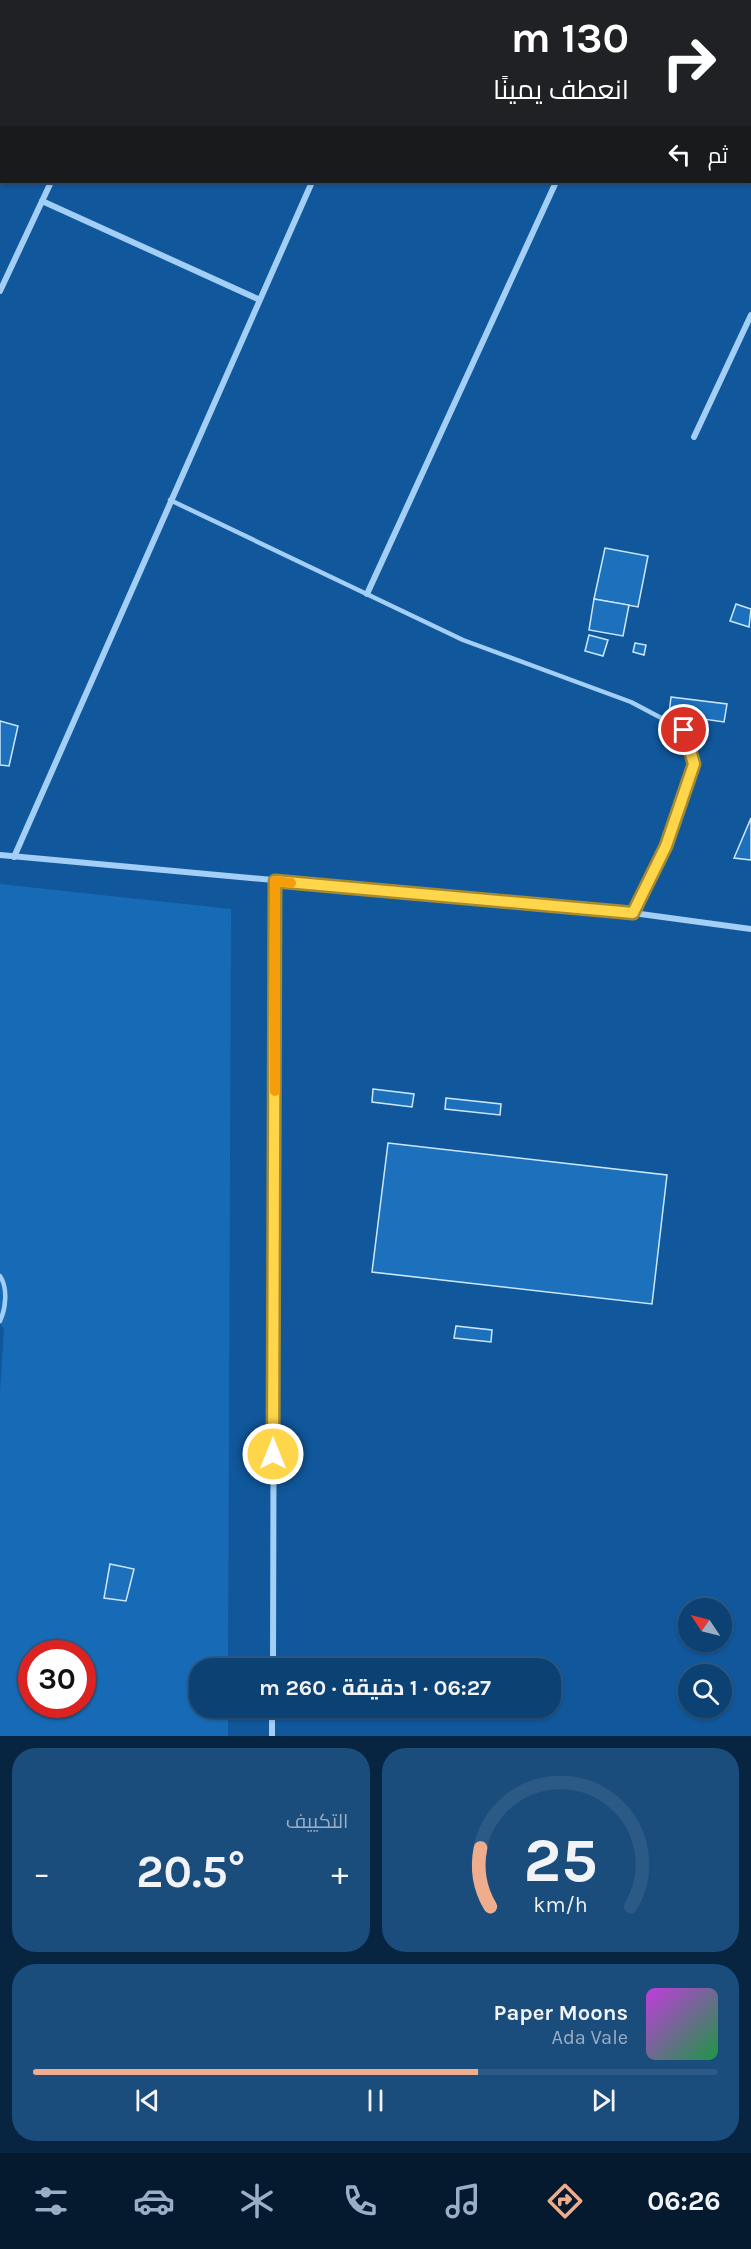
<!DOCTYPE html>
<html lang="ar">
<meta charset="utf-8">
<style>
:root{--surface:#0c4174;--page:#1a4c7c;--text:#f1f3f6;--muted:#9aafc5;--line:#2c5a86;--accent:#eead8d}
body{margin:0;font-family:Karla,Cairo,sans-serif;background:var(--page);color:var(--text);direction:rtl;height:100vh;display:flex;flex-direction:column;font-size:22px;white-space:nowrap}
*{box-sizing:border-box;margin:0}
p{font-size:20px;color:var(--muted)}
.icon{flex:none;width:33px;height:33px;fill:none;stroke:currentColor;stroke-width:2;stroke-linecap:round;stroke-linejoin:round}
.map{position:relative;height:1736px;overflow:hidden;direction:ltr}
.side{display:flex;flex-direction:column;gap:12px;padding:12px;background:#072440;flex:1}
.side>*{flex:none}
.banner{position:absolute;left:0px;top:0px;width:752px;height:183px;box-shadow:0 2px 4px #0004,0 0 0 2px var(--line);direction:rtl;background:#202124;color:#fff;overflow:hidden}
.needle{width:39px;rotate:305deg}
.fabs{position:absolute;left:678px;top:1598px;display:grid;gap:12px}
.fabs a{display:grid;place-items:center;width:54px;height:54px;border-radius:50%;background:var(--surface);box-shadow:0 2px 4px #0004,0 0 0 2px var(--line);font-size:30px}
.speed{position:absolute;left:18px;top:1640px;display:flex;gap:12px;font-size:30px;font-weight:700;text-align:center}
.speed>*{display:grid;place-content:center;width:78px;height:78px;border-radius:50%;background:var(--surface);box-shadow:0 2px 4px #0004,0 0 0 2px var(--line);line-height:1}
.speed .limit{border:9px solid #d22;background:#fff;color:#111}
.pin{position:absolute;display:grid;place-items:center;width:51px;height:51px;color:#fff;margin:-26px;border:3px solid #fff;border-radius:50%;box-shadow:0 2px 6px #0007}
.me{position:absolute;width:66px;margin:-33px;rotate:0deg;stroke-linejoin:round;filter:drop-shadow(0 0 4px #0008)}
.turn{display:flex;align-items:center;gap:21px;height:126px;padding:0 24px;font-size:27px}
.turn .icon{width:78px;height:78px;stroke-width:2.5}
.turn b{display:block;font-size:42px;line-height:51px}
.then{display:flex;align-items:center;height:57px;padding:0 24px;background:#0003;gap:12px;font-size:22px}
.big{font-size:45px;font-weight:700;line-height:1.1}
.side .card{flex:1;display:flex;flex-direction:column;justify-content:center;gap:9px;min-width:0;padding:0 21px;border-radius:24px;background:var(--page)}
.side .dial{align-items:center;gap:0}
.dial svg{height:156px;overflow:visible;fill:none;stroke:var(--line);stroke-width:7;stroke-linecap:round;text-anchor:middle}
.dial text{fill:var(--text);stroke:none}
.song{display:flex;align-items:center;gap:18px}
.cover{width:72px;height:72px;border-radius:9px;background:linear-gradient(135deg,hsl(290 70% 55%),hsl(140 70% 35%))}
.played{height:6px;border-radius:3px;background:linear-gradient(90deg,var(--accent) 65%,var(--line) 65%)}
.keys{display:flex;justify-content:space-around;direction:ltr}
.heat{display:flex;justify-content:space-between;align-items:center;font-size:33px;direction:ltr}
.side .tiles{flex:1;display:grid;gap:12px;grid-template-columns:1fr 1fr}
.card:last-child{grid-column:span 2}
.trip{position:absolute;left:189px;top:1658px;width:372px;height:60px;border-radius:24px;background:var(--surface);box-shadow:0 2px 4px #0004,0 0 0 2px var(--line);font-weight:700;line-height:60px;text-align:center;direction:rtl}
.dock{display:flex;height:96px;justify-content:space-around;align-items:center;background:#051a2e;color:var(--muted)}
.dock .icon{width:42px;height:42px}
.dock .current{color:var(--accent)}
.dock b{font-size:27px;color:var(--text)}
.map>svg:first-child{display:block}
</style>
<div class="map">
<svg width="751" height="1736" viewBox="0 0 751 1736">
<rect width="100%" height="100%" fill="#10579b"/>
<path fill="#176bb6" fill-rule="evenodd" d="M0,884L231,909L228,1668H200V1707H228V1736H0V1391L4,1329L0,1324ZM32,1653H82V1704H32Z"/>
<g fill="#1d70bb" stroke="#cce7fe" stroke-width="1.5">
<path d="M605,548L648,556L638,607L594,599Z"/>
<path d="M594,599L629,605L623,636L589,630Z"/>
<path d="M736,604L751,609L749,627L730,621Z"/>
<path d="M589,635L608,640L603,656L585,651Z"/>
<path d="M635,643L646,645L644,655L633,652Z"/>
<path d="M671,697L727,704L724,722L669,714Z"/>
<path d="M0,721L18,726L9,766L0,765Z"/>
<path d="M751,818V860L734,858Z"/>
<path d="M373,1089L414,1094L412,1107L372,1102Z"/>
<path d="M446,1098L501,1104L500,1115L445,1109Z"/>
<path d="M388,1143L667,1175L652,1304L372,1272Z"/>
<path d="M456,1326L492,1330L491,1342L454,1338Z"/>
<path d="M110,1564L134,1569L126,1601L104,1598Z"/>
</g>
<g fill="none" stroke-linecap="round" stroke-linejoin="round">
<g stroke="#a3cef5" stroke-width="4.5">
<path d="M170,500L463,640L631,702L684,730L694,764L666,846L633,913"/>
<path d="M0,1276C8,1288 6,1308 0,1321"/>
</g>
<g stroke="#a3cef5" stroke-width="6">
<path d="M524,0L528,2"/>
<path d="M135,2L136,0"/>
<path d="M394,2L395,0"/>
<path d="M750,103L751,104"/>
<path d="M42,201L258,299"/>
<path d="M0,291L51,182"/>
<path d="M694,437L751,315"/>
<path d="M367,594L556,182"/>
<path d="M0,855L633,913L751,929"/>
<path d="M14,857L312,182"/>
<path d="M273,1668L275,881"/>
<path d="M272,1736V1707"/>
</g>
</g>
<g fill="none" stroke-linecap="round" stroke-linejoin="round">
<g stroke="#a68a30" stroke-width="15">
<path id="route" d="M273,1454L275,881L633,913L666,846L694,764L684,730"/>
</g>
<use href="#route" stroke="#ffd54a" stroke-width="10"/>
<path stroke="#f59e0b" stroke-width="10" d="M275,1091V881L291,883"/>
</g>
</svg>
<div class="fabs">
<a><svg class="needle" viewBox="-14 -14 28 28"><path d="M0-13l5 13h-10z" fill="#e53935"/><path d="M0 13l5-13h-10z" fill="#9aafc5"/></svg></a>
<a><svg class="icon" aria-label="search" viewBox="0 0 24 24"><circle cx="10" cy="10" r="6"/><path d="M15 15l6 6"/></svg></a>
</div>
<div class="speed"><div class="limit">30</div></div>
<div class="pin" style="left:684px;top:730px;background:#d93025"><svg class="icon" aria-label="arrive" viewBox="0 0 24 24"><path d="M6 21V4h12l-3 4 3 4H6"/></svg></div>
<svg class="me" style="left:273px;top:1454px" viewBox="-20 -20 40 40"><circle r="17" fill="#ffd54a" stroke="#fff" stroke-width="3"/><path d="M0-11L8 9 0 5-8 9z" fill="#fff"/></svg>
<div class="trip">06:27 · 1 دقيقة · 260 m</div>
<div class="banner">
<div class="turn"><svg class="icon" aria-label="right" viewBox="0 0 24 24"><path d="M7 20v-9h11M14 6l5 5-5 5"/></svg><div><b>130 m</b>انعطف يمينًا</div></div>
<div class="then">ثم<svg class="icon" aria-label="left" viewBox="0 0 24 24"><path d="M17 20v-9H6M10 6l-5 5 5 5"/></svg></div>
</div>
</div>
<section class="side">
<div class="tiles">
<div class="card dial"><svg viewBox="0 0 100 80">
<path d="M14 69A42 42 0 1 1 86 69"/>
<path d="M14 69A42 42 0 0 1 9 39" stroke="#eead8d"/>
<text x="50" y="56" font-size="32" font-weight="700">25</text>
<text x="50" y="72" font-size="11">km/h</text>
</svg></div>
<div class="card"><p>التكييف</p>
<div class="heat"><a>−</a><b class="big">20.5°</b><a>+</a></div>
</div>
<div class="card">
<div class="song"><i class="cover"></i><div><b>Paper Moons</b><p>Ada Vale</p></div></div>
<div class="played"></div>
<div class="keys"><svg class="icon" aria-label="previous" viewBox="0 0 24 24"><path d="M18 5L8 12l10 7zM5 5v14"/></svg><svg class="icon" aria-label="pause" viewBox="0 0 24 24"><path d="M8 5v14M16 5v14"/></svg><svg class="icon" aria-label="next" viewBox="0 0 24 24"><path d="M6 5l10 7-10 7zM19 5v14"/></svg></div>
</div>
</div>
</section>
<nav class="dock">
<b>06:26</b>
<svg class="icon current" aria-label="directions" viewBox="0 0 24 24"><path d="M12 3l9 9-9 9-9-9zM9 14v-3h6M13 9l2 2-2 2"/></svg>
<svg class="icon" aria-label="music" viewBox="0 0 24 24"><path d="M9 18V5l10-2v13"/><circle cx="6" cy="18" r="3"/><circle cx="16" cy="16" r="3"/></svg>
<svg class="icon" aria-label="phone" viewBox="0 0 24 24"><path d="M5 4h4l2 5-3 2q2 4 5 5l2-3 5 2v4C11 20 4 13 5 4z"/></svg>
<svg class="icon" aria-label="climate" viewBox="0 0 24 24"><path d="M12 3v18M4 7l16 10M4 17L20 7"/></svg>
<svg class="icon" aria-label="car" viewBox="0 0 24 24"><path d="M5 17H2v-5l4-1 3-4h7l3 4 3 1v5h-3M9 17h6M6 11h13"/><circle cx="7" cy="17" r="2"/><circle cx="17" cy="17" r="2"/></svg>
<svg class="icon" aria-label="filters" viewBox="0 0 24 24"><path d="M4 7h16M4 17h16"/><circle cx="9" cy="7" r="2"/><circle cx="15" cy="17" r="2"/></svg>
</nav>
